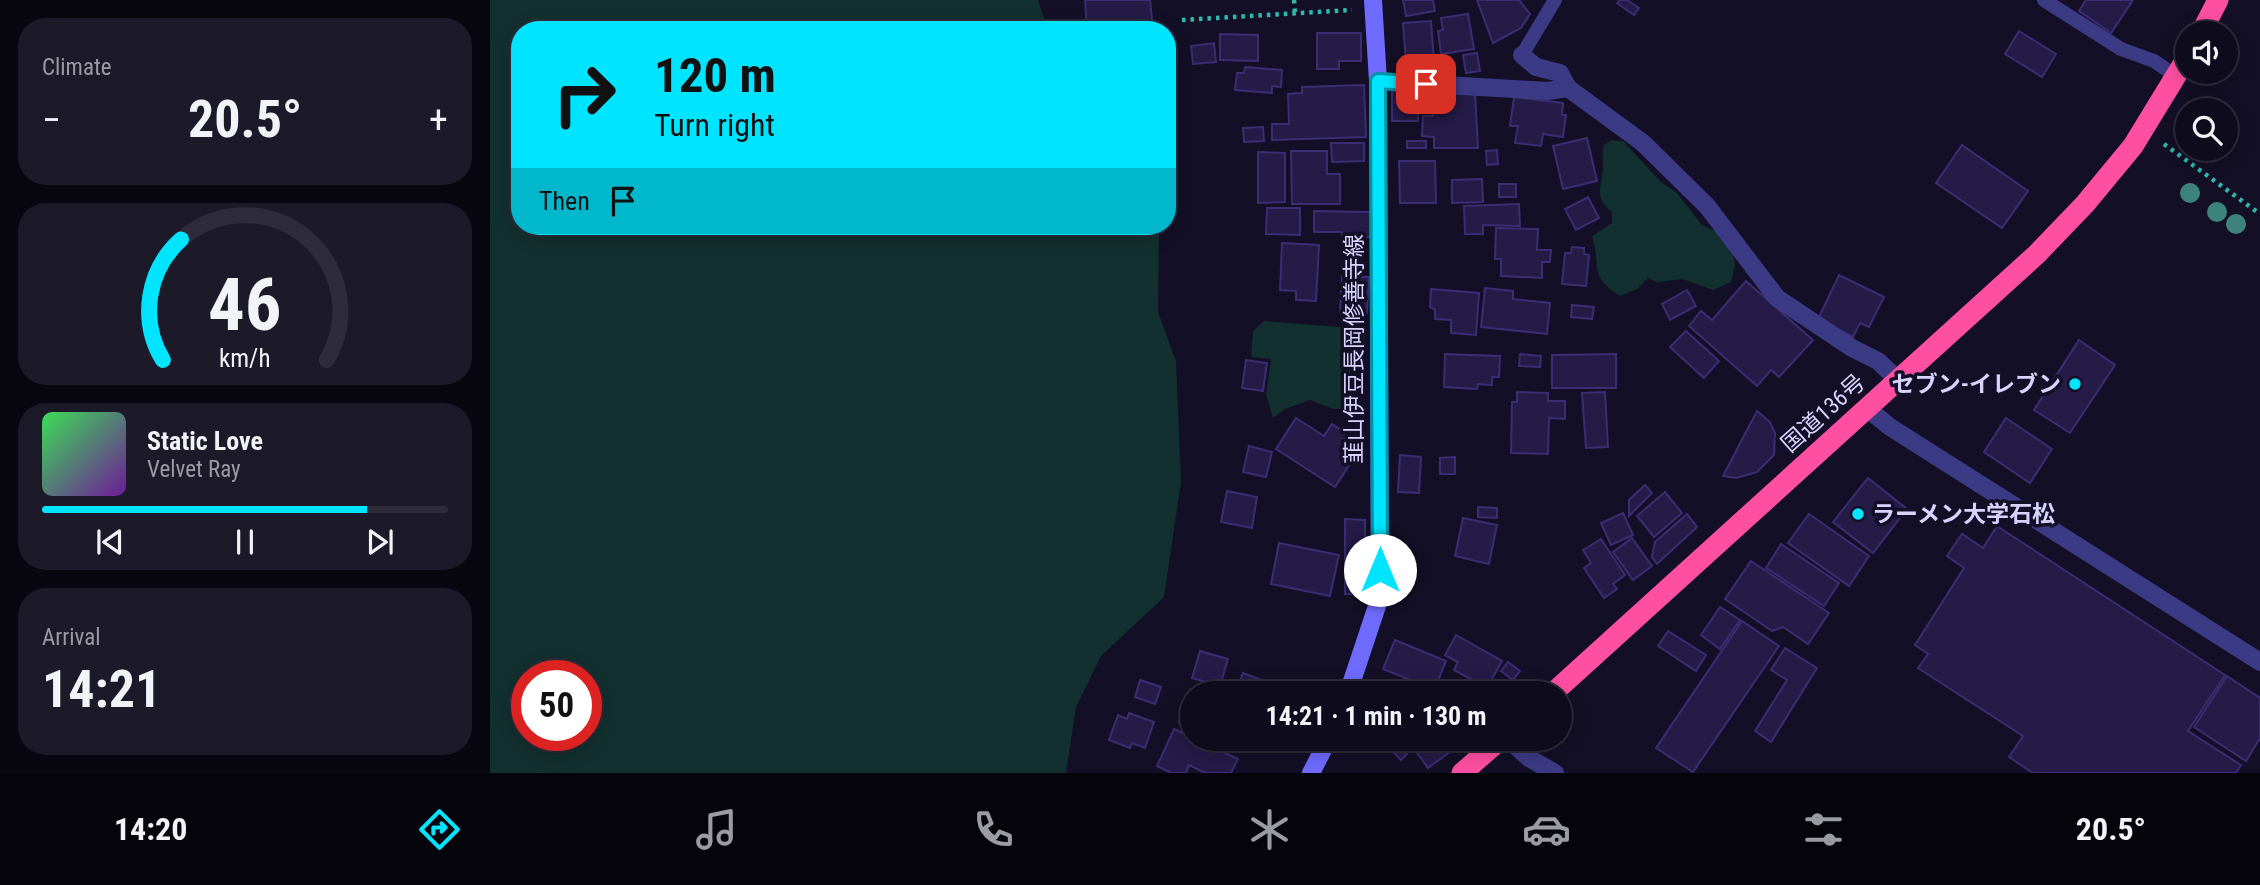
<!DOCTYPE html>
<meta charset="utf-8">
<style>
:root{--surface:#0e0b1c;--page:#1c1929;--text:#f1f3f6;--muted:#9b9ba3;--line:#2e2b3b;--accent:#00e5ff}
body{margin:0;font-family:"Roboto Condensed","Noto Sans JP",sans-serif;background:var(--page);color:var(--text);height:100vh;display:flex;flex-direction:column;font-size:26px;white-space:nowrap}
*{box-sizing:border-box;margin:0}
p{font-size:23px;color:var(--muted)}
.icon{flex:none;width:38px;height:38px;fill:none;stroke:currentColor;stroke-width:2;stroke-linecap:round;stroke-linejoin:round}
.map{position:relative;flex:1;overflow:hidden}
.details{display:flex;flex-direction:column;gap:18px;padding:18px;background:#08060f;width:490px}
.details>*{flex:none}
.top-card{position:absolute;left:21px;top:21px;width:665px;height:214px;border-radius:28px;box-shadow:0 4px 18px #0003,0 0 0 2px var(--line);background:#00e5ff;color:#111;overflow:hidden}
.tools{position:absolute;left:1685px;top:21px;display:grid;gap:14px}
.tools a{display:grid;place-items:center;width:63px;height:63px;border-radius:50%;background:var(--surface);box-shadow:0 4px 18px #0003,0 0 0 2px var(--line);font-size:35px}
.speed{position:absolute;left:21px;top:660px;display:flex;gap:14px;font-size:35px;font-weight:700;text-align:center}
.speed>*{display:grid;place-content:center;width:91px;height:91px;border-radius:50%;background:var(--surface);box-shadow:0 4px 18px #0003,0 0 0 2px var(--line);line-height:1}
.speed .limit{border:10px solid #d22;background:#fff;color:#111}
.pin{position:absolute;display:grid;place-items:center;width:60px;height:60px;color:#fff;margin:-30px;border-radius:14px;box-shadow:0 4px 10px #0006}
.me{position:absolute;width:77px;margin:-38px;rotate:0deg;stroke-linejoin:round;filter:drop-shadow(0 0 5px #0008)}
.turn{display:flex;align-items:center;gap:24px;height:147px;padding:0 28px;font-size:32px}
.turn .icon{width:91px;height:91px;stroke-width:2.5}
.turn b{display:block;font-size:49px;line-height:60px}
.then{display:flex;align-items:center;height:66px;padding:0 28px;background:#0003;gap:14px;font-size:26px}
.big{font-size:52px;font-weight:700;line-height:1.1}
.details .widget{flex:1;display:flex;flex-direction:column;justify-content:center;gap:10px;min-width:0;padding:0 24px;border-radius:28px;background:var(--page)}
.details .dial{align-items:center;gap:0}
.dial svg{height:182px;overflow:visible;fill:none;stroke:var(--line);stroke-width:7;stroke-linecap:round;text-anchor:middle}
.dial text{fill:var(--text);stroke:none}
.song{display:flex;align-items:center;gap:21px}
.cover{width:84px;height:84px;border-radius:10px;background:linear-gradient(135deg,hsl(130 70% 55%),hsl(280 70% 35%))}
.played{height:7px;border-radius:4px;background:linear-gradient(90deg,var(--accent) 80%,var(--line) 80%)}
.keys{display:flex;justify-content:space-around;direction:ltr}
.heat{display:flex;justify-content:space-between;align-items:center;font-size:38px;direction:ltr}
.trip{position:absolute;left:690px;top:681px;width:392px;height:70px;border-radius:35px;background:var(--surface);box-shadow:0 4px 18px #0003,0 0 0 2px var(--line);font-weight:700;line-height:70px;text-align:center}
.tab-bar{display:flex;height:112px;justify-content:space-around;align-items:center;background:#06040b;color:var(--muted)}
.tab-bar .icon{width:49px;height:49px}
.tab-bar .selected{color:var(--accent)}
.tab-bar b{font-size:32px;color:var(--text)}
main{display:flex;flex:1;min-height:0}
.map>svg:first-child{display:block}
</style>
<main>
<section class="details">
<div class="widget"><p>Climate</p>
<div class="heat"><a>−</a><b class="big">20.5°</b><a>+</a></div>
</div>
<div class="widget dial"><svg viewBox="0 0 100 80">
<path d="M14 69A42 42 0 1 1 86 69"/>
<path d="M14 69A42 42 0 0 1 22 16" stroke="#00e5ff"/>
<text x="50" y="56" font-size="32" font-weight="700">46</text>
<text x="50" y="72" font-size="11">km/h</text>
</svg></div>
<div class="widget">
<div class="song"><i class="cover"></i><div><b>Static Love</b><p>Velvet Ray</p></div></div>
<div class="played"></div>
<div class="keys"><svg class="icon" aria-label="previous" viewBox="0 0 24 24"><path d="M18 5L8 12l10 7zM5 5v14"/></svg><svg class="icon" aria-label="pause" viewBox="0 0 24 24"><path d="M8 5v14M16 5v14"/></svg><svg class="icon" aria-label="next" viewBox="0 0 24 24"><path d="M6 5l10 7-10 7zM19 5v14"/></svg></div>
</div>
<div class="widget"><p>Arrival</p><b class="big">14:21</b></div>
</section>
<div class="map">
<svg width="1770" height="773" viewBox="0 0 1770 773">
<rect width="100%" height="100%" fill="#130f26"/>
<g fill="#12302f" fill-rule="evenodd">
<path d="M0,0H548L558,30H30V226H669L668,312L686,361L691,482L674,597L611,656L586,707L576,773H0ZM37,676H96V735H37Z"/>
<path d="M1121,140L1133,141L1171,182L1187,193L1212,225L1227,232L1242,248L1245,265L1241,282L1223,290L1193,279L1166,282L1158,278L1147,289L1130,296C1097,275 1112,267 1102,236L1122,223V212C1107,199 1109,193 1112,176C1114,167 1112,155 1113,146Z"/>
<path d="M774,321L875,329L871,409H844L820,400L795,409L783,418L776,395L781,359L761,357L763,331Z"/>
</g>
<g fill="#241b47" stroke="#3b2d73" stroke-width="2">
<path d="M595,0H660L663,30H597Z"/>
<path d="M913,0H943L945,11L916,16Z"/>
<path d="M987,0H1029L1040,14L1031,28L1003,43Z"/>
<path d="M1130,0H1137L1149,8L1144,15L1127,3Z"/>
<path d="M1596,0H1643L1621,33L1589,11Z"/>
<path d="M978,14L984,49L951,54L948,31L953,30L951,18Z"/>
<path d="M941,21L944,60L916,62L913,23Z"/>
<path d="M1529,31L1566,54L1552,77L1515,54Z"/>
<path d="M827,33H871V61H849V69H827Z"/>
<path d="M730,34L768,35V61L730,60Z"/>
<path d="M724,43L726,62L703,64L701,46Z"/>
<path d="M987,53L990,71L976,73L973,55Z"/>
<path d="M755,67L792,70L791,87L782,86V93L745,90L747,73H754Z"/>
<path d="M874,85L876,137L782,140V124H799L798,94L812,93V87Z"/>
<path d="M936,90V109H928V121H902V91Z"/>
<path d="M944,92L985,93L988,148H944V137L932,136L933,116H943Z"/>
<path d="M1024,97L1073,103L1072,115H1076L1073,137L1053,134L1051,146L1025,143L1028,126H1020Z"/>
<path d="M773,127L774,141L754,142L753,128Z"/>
<path d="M1097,138L1107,181L1073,189L1063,146Z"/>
<rect x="917" y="141" width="19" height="7"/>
<path d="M841,143H874V161L842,162Z"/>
<path d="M1472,145L1538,191L1512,228L1446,183Z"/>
<path d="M1007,150L1008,164L997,165L996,151Z"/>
<path d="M801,151H837V174H850V204H802Z"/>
<path d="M768,152L795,153V202L768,203Z"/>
<path d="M909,161H945L946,203H910Z"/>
<path d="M992,179L993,202L962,203V180Z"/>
<rect x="1009" y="184" width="17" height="13"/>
<path d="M1098,197L1109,218L1086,230L1075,209Z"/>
<path d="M1029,204L1030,226L993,225V234H975L974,206Z"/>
<path d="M777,208H810V235L776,234Z"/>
<path d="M824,211L880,212V237H852V232H824Z"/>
<path d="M1006,228L1048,229L1047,250H1061L1060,262H1052V278L1011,276V259H1005Z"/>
<path d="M792,243L829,245L826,301L806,300V291L790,290Z"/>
<path d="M1082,247L1094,248V254L1099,255L1096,286L1072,284L1075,253H1081Z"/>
<path d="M1349,275L1394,297L1379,327L1370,323L1363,337L1328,319Z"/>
<path d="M852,276L879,277L877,313L850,312Z"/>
<path d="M1256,281L1323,340L1289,377L1281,370L1267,386L1199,326L1211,311L1222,320Z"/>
<path d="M995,288L1023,291V299L1060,303L1057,334L991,327Z"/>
<path d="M941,289L989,293L986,335L961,333V320L945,319V310L940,307Z"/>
<path d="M1197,290L1206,306L1180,320L1172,304Z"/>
<path d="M1082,305L1104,307L1102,319L1081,317Z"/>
<path d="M1196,331L1229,361L1214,378L1180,347Z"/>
<path d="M1589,340L1625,365L1580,433L1544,410Z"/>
<path d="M955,354L1010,356L1009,377H1002V385L988,384L987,389L954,387Z"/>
<path d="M1030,354L1051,356L1050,367L1029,366Z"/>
<path d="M1126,354V388H1062V355Z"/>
<path d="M756,360L777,363L773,391L752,388Z"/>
<path d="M1027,392L1058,393V401H1075V419L1059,418L1058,454L1021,453L1022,402H1027Z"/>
<path d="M1115,392L1118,447L1096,448L1092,393Z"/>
<path d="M1267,411L1280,422L1285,433L1284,455L1267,472L1246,478L1233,476Z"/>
<path d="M806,418L834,436L842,424L857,434L854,440L869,450L845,487L786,449Z"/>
<path d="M1516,418L1562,449L1540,483L1494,452Z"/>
<path d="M759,446L782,452L776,477L753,472Z"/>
<path d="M910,455L931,457L929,493L908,492Z"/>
<path d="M965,457V474H950V458Z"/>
<path d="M1378,478L1417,509L1383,553L1343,522Z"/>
<path d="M1155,485L1162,493L1139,516V500Z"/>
<path d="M737,491L767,497L762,528L731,522Z"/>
<path d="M1175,492L1192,513L1164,537L1147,516Z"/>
<path d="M988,507L1007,508V518L988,517Z"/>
<path d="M1133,513L1143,535L1121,545L1111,523Z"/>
<path d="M1197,514L1207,527L1167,564L1162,557L1165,542Z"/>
<path d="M1319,514L1379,556L1359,586L1298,543Z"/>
<path d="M973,518L1007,525L999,564L965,556Z"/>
<path d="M855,519L875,520V594H855Z"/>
<path d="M1507,526L1735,675L1698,731L1751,765L1746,773H1543L1519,757L1533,736L1428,668L1438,654L1425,645L1474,568L1457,556L1472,534L1493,548Z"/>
<path d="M1142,538L1162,566L1143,580L1123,552Z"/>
<path d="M1111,539L1135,575L1123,584L1127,589L1114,598L1094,568L1101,563L1093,550Z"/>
<path d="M789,543L849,555L840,596L781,584Z"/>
<path d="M1291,544L1349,583L1334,606L1276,568Z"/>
<path d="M1261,561L1339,613L1318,644L1293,627L1282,631L1235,599Z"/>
<path d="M1230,607L1250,620L1230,649L1211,635Z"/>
<path d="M1252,621L1289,646L1203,772L1166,748Z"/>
<path d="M1178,631L1216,655L1206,671L1168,646Z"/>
<path d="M966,635L1012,661L997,688L964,670L968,662L955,655Z"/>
<path d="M905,640L956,661L943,693L915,685L918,679L893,669Z"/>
<path d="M1295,648L1327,668L1281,742L1265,731L1297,680L1281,670Z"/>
<path d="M710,651L738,659L730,686L702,678Z"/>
<path d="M1018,662L1030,671L1023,680L1011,671Z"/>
<path d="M753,673L806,693H745Z"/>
<path d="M1737,676L1770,698V738L1756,761L1704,727Z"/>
<path d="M650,680L671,687L665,704L645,697Z"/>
<path d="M704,687L717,693H702V728L689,723Z"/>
<path d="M639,713L664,722L655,748L642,743L640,748L619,740L628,715L637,719Z"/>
<path d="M684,729L748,759L741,773H715L699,765L696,773H681L667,766Z"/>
<path d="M923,738L926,742L929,738H962L968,746L938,768L917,739Z"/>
<path d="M902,740L917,754L911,760L897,746Z"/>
</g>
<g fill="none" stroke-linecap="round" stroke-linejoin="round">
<g stroke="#2fb8b0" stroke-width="4.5" stroke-dasharray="3.5 5" stroke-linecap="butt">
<path d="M804,0L805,14"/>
<path d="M692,20L862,10"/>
<path d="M1674,144L1770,214"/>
</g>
<g stroke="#3d3a85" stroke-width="14">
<path d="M1554,0L1631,49L1664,61L1686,76"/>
<path d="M1032,55L1065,0"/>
</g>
<g stroke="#3d3a85" stroke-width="18">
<path d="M1032,55L1046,67L1070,73L1078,88L1153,143L1217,206L1287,298L1362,348L1388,361L1408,380"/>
<path d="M888,81L1057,91L1078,88"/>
<path d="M1378,409L1400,427L1770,662"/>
<path d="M1017,738L1039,758L1065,773"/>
</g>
<g stroke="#6f6bff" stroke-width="18">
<path d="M858,693L890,597L888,81L883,0"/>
<path d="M821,773L839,738"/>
</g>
<g stroke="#ff4fa3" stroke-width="21">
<path d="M1711,33L1728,0"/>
<path d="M1063,693L1547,254L1595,204L1643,146L1698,56"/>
<path d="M972,773L1012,738"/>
</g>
</g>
<g fill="#3d827b">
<circle cx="1700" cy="193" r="10"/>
<circle cx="1727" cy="212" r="10"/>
<circle cx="1746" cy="224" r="10"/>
</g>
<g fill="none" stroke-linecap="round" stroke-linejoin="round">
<g stroke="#0095a6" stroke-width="18">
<path id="route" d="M890,570L888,81L936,84"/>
</g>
<use href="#route" stroke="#00e5ff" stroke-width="12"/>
</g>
<g fill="#00e5ff" stroke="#130f26" stroke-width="2.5">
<circle cx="1585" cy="384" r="7"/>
<circle cx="1368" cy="514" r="7"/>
</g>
<g text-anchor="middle" stroke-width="7" stroke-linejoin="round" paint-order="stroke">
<g font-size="23" fill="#d9d4ff" stroke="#130f26">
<text transform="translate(864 349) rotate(-90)" y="8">韮山伊豆長岡修善寺線</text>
<text transform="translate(1333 413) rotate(-42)" y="8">国道136号</text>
</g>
<g font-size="23" font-weight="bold" fill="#d9d4ff" stroke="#130f26" text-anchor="end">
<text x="1571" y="392">セブン-イレブン</text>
<text x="1382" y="522" text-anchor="start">ラーメン大学石松</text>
</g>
</g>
</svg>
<div class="tools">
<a><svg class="icon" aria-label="sound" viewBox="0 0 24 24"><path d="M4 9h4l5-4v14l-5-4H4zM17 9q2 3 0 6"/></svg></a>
<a><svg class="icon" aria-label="search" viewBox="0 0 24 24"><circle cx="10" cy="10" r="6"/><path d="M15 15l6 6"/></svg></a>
</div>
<div class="speed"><div class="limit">50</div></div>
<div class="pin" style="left:936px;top:84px;background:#d93025"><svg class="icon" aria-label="arrive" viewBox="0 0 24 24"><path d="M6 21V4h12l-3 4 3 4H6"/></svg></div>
<svg class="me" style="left:890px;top:570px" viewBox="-20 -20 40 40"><circle r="19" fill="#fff"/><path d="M0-13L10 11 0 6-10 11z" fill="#00e5ff"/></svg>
<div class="trip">14:21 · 1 min · 130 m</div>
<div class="top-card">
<div class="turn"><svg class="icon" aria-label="right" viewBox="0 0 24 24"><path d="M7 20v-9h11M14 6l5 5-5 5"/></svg><div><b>120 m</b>Turn right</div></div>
<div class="then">Then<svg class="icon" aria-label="arrive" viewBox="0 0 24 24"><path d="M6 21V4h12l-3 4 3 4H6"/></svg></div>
</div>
</div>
</main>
<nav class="tab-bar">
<b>14:20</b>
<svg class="icon selected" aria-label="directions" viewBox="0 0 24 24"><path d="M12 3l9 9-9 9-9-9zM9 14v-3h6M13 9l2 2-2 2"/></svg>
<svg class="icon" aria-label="music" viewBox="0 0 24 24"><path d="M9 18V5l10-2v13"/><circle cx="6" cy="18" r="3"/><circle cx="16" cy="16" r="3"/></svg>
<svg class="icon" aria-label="phone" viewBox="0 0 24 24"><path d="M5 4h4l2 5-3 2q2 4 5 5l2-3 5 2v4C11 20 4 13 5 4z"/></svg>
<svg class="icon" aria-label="climate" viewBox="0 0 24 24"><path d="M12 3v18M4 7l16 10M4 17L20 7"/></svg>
<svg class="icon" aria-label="car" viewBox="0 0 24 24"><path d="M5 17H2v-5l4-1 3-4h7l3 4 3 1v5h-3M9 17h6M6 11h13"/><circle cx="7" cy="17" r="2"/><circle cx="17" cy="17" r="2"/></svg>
<svg class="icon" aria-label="filters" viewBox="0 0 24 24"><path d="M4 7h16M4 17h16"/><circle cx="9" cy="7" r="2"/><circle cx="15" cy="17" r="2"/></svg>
<b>20.5°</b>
</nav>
